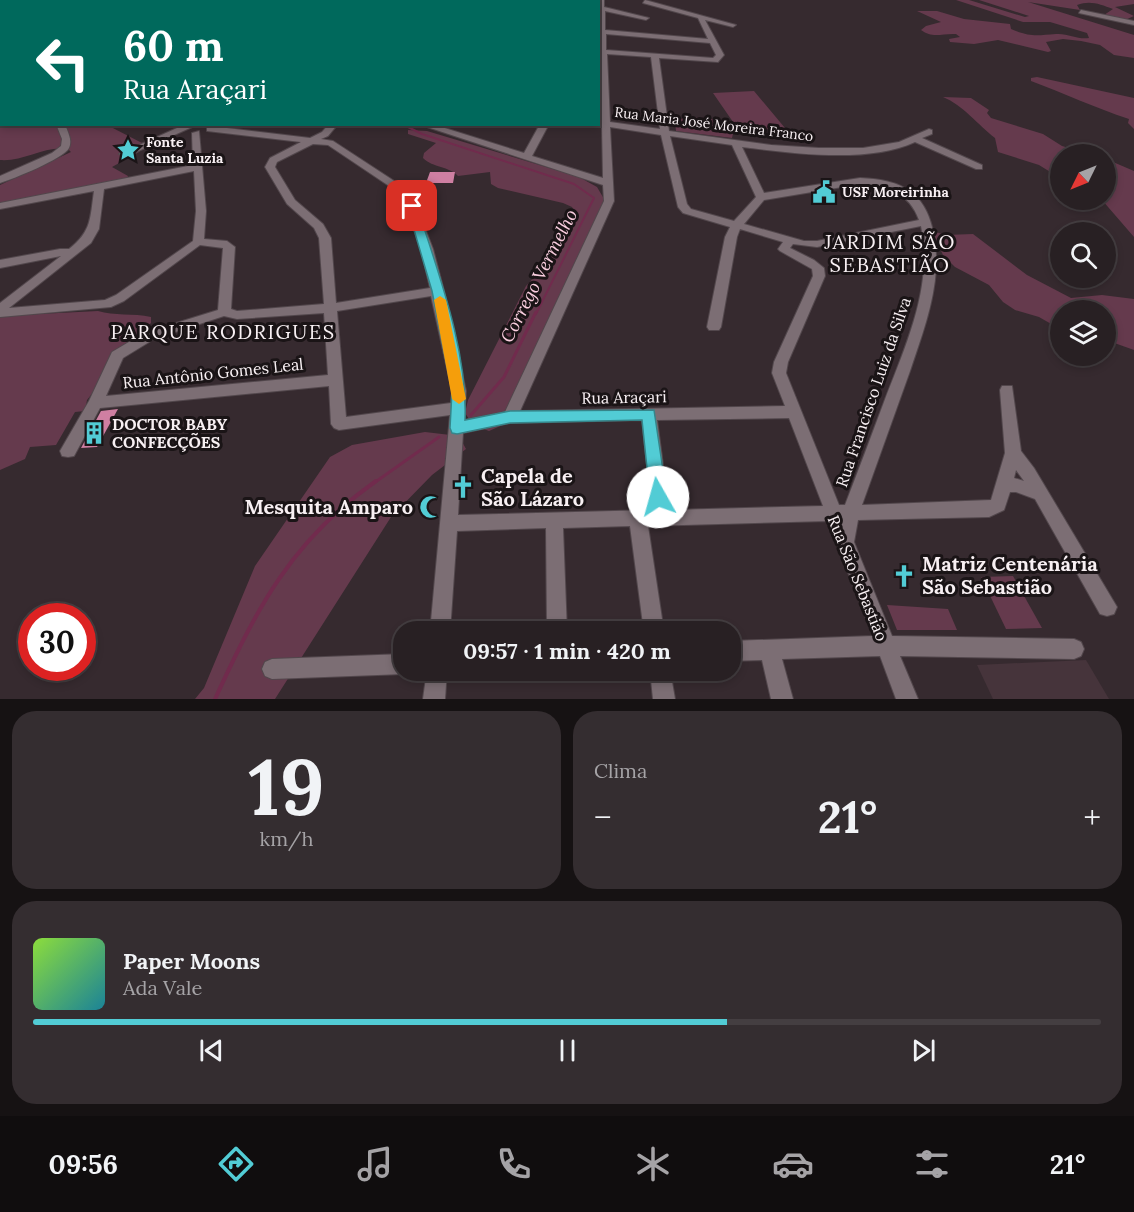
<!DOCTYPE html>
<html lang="pt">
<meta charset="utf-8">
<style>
:root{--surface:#282023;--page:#342d30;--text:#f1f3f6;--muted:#a5a3a6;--line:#443e41;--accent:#52ccd5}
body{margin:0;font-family:Lora,serif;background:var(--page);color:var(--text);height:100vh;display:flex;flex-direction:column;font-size:22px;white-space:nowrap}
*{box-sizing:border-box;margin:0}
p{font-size:20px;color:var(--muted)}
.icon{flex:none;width:33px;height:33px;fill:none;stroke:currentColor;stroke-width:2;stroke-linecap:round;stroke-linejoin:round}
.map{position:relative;height:699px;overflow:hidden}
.panel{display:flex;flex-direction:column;gap:12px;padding:12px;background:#161213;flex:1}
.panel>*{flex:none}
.hud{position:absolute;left:0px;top:0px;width:600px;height:126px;box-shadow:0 3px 9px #0003,0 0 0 2px var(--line);background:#00695c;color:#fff;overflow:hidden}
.needle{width:39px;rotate:227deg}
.tools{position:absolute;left:1050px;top:144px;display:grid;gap:12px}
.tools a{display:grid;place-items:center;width:66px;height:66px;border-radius:50%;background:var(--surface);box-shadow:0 3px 9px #0003,0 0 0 2px var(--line);font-size:30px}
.speed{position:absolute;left:18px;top:603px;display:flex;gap:12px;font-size:30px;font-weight:700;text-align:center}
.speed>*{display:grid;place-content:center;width:78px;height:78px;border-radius:50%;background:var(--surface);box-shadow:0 3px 9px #0003,0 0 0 2px var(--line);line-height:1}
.speed .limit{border:9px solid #d22;background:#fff;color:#111}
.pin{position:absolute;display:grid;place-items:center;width:51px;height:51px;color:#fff;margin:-26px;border-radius:12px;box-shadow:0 3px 9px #0006}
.me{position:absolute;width:66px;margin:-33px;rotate:353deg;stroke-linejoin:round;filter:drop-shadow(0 0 4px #0008)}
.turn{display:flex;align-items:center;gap:21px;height:126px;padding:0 24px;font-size:27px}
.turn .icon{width:78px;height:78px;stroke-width:2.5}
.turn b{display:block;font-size:42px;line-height:51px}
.big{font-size:45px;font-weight:700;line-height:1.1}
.panel .tile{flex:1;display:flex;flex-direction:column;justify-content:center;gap:9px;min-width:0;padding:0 21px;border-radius:24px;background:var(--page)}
.panel .dial{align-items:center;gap:0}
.dial b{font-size:78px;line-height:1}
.song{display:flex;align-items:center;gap:18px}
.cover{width:72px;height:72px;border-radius:9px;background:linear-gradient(135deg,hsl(90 70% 55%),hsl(190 70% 35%))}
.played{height:6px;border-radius:3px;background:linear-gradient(90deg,var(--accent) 65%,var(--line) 65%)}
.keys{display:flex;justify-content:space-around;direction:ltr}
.heat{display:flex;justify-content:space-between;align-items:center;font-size:33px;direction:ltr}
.panel .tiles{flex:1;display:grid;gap:12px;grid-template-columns:1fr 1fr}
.tile:last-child{grid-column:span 2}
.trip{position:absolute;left:393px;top:621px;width:348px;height:60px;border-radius:24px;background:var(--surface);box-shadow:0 3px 9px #0003,0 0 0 2px var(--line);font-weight:700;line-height:60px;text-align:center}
.menu{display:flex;height:96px;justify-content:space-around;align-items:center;background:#100d0e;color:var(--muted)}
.menu .icon{width:42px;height:42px}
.menu .selected{color:var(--accent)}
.menu b{font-size:27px;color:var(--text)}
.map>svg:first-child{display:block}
</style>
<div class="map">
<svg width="1134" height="699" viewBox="0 0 1134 699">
<rect width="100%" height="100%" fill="#362a2f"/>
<path fill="#46343b" d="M1086,660L1109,699H993L977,665Z"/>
<g fill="#653a4d">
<path d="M956,0H969L1025,17L1029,16L979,0H1134V4L1115,7L1134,16L1125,20L1104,15L1113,9C1100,4 1090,0 1077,5L1080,10L1028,2L1134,35V58L1114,55L1100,45L1081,41L1063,39L1046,42L1051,51L1048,52L998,40L974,44L950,42L949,39L960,37L956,34C942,33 933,39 921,30L926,26L941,22L917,11H937L964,19L1010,24L1011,29C1032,38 1038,35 1056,34C1068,33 1078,40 1089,38L1087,33L1050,22H1023Z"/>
<path d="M1037,77L1134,98V129L1128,123L1129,119C1095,108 1064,93 1031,81V78Z"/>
<path d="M754,91L785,128L740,131L735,125L732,138L676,131L675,121C693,113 714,120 733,122L713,93Z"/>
<path d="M0,93L2,124L107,125L142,143L139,152L112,167L128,176L127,180L82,194L0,208V185L71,152L68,149C45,145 23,162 0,160Z"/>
<path d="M943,97L971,98L989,110L987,113L991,118L1043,134L1062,146L1089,154H1060V178L1039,165L998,152L995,138C978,125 963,105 943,97Z"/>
<path d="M408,130L427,131L579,177L597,187L607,204L505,424L489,431L473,425L465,413L468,400L526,286L547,263L556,240L569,227L576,214L572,207L563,203L498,188L491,184L490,172L458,176C449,166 433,168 423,158L424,153L436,143L408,134Z"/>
<path d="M1106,159L1134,171V237L1102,200H1106Z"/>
<path d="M932,231L946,235L973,234L1027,275L1071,298L1102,295L1134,299V350L1106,340V310H1060V329L1039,317L1015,310L1003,302L989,285L955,267L943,255Z"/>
<path d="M98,311C114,316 133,313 151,317V323L138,334L87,400L85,411L75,412L56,445L30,447L25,459L0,470V316Z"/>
<path d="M425,432L459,436L466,449L432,475L391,517L275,699H195L204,688L255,566L330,457L352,445Z"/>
<path d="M1013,576L1042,628L1006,629L981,577Z"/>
<path d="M887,605L948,609L957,630H897Z"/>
</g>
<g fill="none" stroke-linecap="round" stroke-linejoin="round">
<path stroke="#712b4d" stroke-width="2" d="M402,124L422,134L574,184L594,198L536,314"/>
<g stroke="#712b4d" stroke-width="3">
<path d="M471,415L504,377L536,312"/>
<path d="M374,483L439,437"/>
</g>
<path stroke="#712b4d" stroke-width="4" d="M215,699C257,608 291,541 376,481"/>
</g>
<g fill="#cf7fa2">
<path d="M430,172H455L453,183H426Z"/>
<path d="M118,409L97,447L81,448L101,411Z"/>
</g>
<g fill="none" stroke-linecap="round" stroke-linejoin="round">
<g stroke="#52474c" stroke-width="2">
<g id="minor">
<path d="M458,0H464L457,2Z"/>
<path d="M493,0H499L491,2Z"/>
<path d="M560,0L571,2H561Z"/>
<path d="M598,0H604V7L649,18L646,20L605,11V30L708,39L698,18L643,3L645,0L736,25L733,27L705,20L724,55L718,62L659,58L669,131L771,145L819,148H863L899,142L929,129L932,130V134L922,138L982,165V169H976L915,142C867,164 793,153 742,147L764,193L860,178C878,179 898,181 912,193C933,209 937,244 936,269C934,304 921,338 910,371C894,416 878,460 862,505L991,500L1005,453L1000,390L1002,386H1012L1021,451L1034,468L1117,607L1114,614L1107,616L1100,614L1035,499L1016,492H1010L1004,510L989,517L858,520L854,542L892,636L1074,639L1081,642L1084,649L1081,656L1074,659L900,656L918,699H896L880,656L782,659L793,699H771L762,660L730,661V641L873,636L828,521L648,526L664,632H644L630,526L563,528L567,632H547L546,528L457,531L450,632H430L450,415L339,430L334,428L331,424L329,386L100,408L74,456L68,457L62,456L60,451L89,401L112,352L144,333L218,310L223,248L200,245L124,301L111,307L0,317V303L61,256L0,268V260L60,249H69C92,231 90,218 94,191L0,209V203L193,165L192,133L199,131L206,211L204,239L227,241L235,247L231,309L237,311L324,304L319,238L314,228L287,204L265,167L270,158L301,142L207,131V127L210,126L310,138L322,132L329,124H338L328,136L321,139L333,141L411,192L433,249L444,291L466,391L464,420L505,412L604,201L603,185L418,124H432L524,153L540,124H549L532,156L603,178L602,126L598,124V121L602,120ZM606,34L710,43L716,55L713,58L606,50ZM607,54L651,57L660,129L610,122ZM610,127L661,135L678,207L683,213L730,227L725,237L707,327L709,330H719L721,327L737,237L740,229L783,242L778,249L780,251L812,269L813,276L774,362L772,373L785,406L520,411L614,201ZM670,136L732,145L756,197L734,221L691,209L687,204ZM313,144L328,145L401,194L421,249L430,288L336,303L331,238L323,224L295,200L275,167L277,162ZM194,171L196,211L193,241L116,295L105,300L9,308L91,243L99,229L104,189ZM860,184C887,186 909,192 919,220L817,241H804L744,224L764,200ZM921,226C934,286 905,347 884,402C871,437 858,471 845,505H839L786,373L788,362L825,276L824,268L814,260L790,248L793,244L817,247ZM431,296L452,391L451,403L346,417L337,311ZM324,313L328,375L106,396L123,358L154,339L224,316L237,319ZM789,418L823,506L669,510L657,420ZM642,420L652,510L458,515L463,433L510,423ZM1016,470L1024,481L1014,478Z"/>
<path d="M1081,10L1134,21V25L1079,13Z"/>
<path d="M56,124H65C67,131 73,140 69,148C63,159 13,179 0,183V176L52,153L61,146L62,139Z"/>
<path d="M186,124H199L127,156L119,154Z"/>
<path d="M404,654V670H411L404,674L272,679L265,676L262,669L265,662L272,659Z"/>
<path d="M427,670H447L445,699H423Z"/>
<path d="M650,670H670L675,699H653Z"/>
</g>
</g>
<use href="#minor" fill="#7c6e74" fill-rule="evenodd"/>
</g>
<path fill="#52ccd5" stroke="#35858a" stroke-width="1.5" d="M412,203L417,206C438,273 468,350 465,420L510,411L654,410L667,497L664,502L658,504L652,502L650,497L642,420L510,423L457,434L452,433L450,428L452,391L432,291L407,206Z"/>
<path fill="#f59e0b" d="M440,296L446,300L466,399L459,404L452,399L434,300Z"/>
<defs>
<g id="sight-bare" transform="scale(1.8)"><path d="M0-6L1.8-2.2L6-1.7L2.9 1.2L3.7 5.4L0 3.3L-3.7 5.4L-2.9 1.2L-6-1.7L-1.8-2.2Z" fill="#52ccd5" stroke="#1a1416" stroke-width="2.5" paint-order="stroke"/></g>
<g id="civic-bare" transform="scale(1.8)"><path d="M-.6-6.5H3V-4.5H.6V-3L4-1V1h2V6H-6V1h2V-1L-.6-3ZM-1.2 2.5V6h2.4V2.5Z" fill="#52ccd5" stroke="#1a1416" stroke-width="2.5" paint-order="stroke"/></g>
<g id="building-bare" transform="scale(1.8)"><path d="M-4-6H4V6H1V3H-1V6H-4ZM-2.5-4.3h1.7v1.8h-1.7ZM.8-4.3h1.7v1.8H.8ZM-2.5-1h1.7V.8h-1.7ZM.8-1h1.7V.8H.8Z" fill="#52ccd5" stroke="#1a1416" stroke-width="2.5" paint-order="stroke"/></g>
<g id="church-bare" transform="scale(1.8)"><path d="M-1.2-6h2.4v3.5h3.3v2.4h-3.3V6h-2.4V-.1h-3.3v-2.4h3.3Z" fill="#52ccd5" stroke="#1a1416" stroke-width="2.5" paint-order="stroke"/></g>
<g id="mosque-bare" transform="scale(1.8)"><path d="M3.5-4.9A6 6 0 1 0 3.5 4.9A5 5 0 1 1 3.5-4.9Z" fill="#52ccd5" stroke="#1a1416" stroke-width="2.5" paint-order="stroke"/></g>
</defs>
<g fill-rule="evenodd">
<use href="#sight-bare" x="128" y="150"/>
<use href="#civic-bare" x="824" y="192"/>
<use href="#building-bare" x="94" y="433"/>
<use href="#church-bare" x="463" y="487"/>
<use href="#mosque-bare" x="431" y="507"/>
<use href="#church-bare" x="904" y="576"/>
</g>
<g text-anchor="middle" stroke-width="6" stroke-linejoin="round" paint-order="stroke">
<g font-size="14" fill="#f8f0f3" stroke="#1a1416">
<text transform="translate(714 124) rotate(7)" y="5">Rua Maria José Moreira Franco</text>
</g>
<g font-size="14" font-weight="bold" fill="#f8f0f3" stroke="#1a1416" text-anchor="start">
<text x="146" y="147">Fonte<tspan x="146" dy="16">Santa Luzia</tspan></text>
<text x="842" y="197">USF Moreirinha</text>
</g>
<g font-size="16" fill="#f8f0f3" stroke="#1a1416">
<text transform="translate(213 373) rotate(-6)" y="6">Rua Antônio Gomes Leal</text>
<text transform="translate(873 392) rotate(-71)" y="6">Rua Francisco Luiz da Silva</text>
<text transform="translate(624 397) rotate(-1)" y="6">Rua Araçari</text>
<text transform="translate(858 578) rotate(68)" y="6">Rua São Sebastião</text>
</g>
<g font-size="16" font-weight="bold" fill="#f8f0f3" stroke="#1a1416" text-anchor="start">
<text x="112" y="430">DOCTOR BABY<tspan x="112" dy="18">CONFECÇÕES</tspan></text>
</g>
<g font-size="18" font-style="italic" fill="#facedf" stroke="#1a1416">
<text transform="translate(539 276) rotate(-63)" y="6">Corrego Vermelho</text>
</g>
<g font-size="20" letter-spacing="1.5" fill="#f8f0f3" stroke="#1a1416">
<text x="890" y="249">JARDIM SÃO<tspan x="890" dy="23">SEBASTIÃO</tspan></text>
<text x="223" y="339">PARQUE RODRIGUES</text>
</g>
<g font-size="20" font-weight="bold" fill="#f8f0f3" stroke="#1a1416" text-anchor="start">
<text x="481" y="483">Capela de<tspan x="481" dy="23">São Lázaro</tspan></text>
<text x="413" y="514" text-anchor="end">Mesquita Amparo</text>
<text x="922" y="571">Matriz Centenária<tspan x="922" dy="23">São Sebastião</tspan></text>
</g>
</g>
</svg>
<div class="tools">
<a><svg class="needle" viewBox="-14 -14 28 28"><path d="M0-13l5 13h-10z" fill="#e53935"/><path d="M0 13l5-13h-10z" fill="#a5a3a6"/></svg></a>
<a><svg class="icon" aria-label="search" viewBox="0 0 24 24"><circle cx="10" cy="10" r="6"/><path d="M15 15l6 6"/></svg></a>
<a><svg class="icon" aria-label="layers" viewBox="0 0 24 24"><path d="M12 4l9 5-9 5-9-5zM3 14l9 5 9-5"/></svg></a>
</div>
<div class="speed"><div class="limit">30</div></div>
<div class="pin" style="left:412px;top:206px;background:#d93025"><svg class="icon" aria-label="arrive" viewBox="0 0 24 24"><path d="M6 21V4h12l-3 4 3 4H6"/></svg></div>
<svg class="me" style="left:658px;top:497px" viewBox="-20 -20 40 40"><circle r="19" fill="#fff"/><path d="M0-13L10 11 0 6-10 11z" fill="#52ccd5"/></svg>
<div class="trip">09:57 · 1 min · 420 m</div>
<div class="hud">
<div class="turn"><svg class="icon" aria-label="left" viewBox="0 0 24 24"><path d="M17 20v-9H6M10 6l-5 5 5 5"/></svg><div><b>60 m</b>Rua Araçari</div></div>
</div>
</div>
<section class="panel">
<div class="tiles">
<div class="tile dial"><b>19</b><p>km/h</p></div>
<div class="tile"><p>Clima</p>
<div class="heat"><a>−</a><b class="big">21°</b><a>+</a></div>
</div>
<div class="tile">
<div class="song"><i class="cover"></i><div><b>Paper Moons</b><p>Ada Vale</p></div></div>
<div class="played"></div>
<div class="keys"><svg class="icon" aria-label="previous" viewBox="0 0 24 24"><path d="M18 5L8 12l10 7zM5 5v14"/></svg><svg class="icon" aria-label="pause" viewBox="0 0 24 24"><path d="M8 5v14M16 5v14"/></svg><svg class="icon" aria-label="next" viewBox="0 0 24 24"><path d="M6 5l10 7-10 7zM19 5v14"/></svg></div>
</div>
</div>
</section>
<nav class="menu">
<b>09:56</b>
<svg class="icon selected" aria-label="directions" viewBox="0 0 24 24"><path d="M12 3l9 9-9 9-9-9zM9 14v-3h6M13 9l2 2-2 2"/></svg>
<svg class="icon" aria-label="music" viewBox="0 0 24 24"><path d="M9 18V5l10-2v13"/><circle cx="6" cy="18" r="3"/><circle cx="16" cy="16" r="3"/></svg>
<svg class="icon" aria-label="phone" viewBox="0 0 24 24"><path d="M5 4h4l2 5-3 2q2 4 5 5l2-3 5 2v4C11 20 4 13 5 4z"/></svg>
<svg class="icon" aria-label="climate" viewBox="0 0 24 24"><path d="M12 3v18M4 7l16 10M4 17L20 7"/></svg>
<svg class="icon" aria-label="car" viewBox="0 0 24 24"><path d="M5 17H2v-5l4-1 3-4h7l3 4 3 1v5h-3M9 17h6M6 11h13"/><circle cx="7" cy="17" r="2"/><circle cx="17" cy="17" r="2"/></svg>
<svg class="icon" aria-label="filters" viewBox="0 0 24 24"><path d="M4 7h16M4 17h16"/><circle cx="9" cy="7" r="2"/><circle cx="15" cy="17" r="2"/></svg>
<b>21°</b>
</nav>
